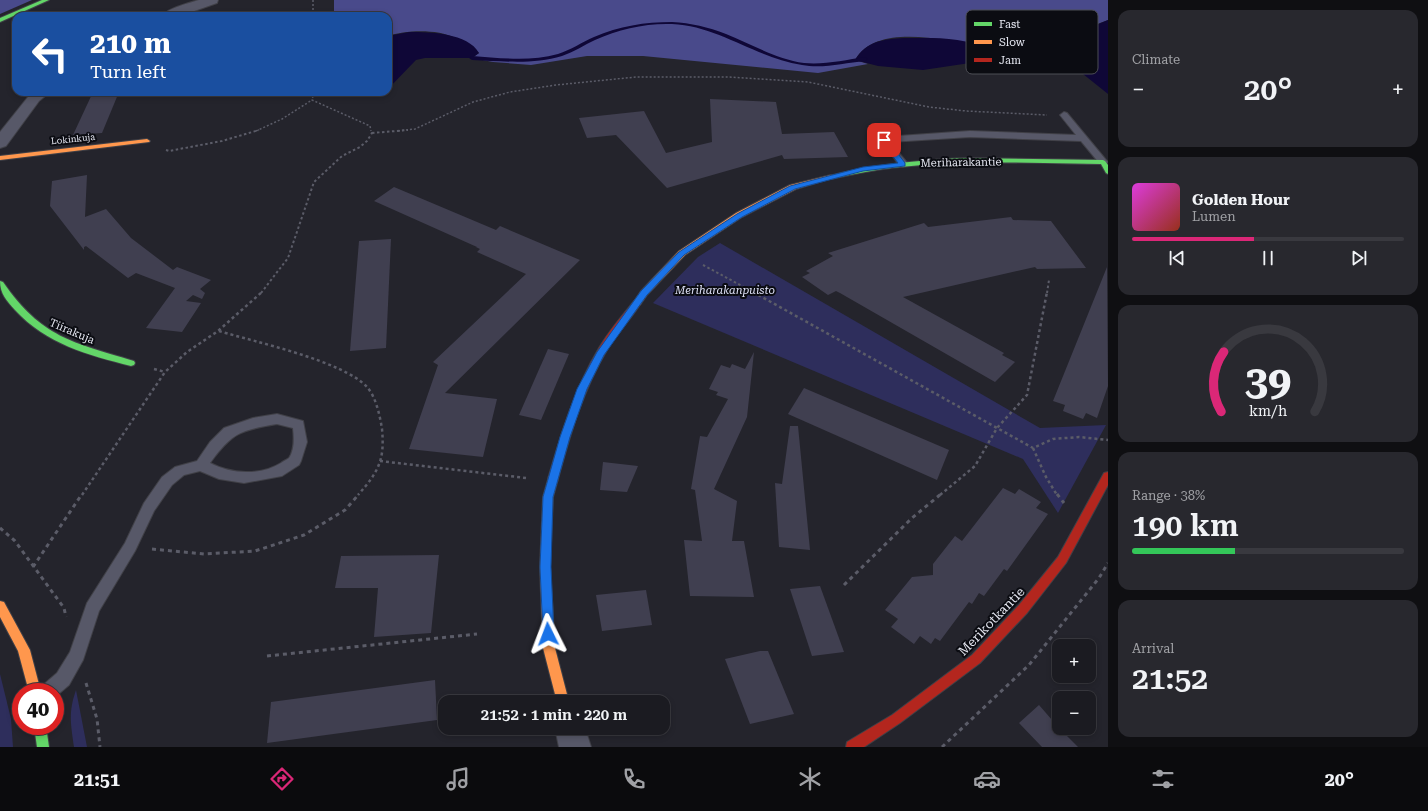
<!DOCTYPE html>
<meta charset="utf-8">
<style>
:root{--surface:#1b1b21;--page:#28282e;--text:#f1f3f6;--muted:#a0a1a5;--line:#39393f;--accent:#db2777}
body{margin:0;font-family:"Roboto Serif",serif;background:var(--page);color:var(--text);height:100vh;display:flex;flex-direction:column;font-size:15px;white-space:nowrap}
*{box-sizing:border-box;margin:0}
p{font-size:13px;color:var(--muted)}
.icon{flex:none;width:22px;height:22px;fill:none;stroke:currentColor;stroke-width:2;stroke-linecap:round;stroke-linejoin:round}
.map{position:relative;flex:1;overflow:hidden}
.panel{display:flex;flex-direction:column;gap:10px;padding:10px;background:#0f0f12;width:320px}
.panel>*{flex:none}
.top-card{position:absolute;left:12px;top:12px;width:380px;height:84px;border-radius:12px;box-shadow:0 2px 6px #0003,0 0 0 1px var(--line);background:#1a4fa0;color:#fff;overflow:hidden}
.fabs{position:absolute;left:1052px;top:639px;display:grid;gap:8px}
.fabs a{display:grid;place-items:center;width:44px;height:44px;border-radius:8px;background:var(--surface);box-shadow:0 2px 6px #0003,0 0 0 1px var(--line);font-size:20px}
.speed{position:absolute;left:12px;top:683px;display:flex;gap:8px;font-size:20px;font-weight:700;text-align:center}
.speed>*{display:grid;place-content:center;width:52px;height:52px;border-radius:50%;background:var(--surface);box-shadow:0 2px 6px #0003,0 0 0 1px var(--line);line-height:1}
.speed .limit{border:6px solid #d22;background:#fff;color:#111}
.pin{position:absolute;display:grid;place-items:center;width:34px;height:34px;color:#fff;margin:-17px;border-radius:8px;box-shadow:0 2px 6px #0006}
.me{position:absolute;width:44px;margin:-22px;rotate:357deg;stroke-linejoin:round;filter:drop-shadow(0 0 3px #0008)}
.turn{display:flex;align-items:center;gap:14px;height:84px;padding:0 12px;font-size:18px}
.turn .icon{width:52px;height:52px;stroke-width:2.5}
.turn b{display:block;font-size:28px;line-height:34px}
.big{font-size:30px;font-weight:600;line-height:1.1}
.panel .tile{flex:1;display:flex;flex-direction:column;justify-content:center;gap:6px;min-width:0;padding:0 14px;border-radius:12px;background:var(--page)}
.panel .dial{align-items:center;gap:0}
.dial svg{height:104px;overflow:visible;fill:none;stroke:var(--line);stroke-width:7;stroke-linecap:round;text-anchor:middle}
.dial text{fill:var(--text);stroke:none}
.song{display:flex;align-items:center;gap:12px}
.cover{width:48px;height:48px;border-radius:6px;background:linear-gradient(135deg,hsl(300 70% 55%),hsl(10 70% 35%))}
.played{height:4px;border-radius:2px;background:linear-gradient(90deg,var(--accent) 45%,var(--line) 45%)}
.keys{display:flex;justify-content:space-around;direction:ltr}
.heat{display:flex;justify-content:space-between;align-items:center;font-size:22px;direction:ltr}
.charge{height:6px;border-radius:3px;background:linear-gradient(90deg,#34c759 38%,var(--line) 0)}
.trip{position:absolute;left:438px;top:695px;width:232px;height:40px;border-radius:12px;background:var(--surface);box-shadow:0 2px 6px #0003,0 0 0 1px var(--line);font-weight:600;line-height:40px;text-align:center}
.tabs{display:flex;height:64px;justify-content:space-around;align-items:center;background:#0b0b0d;color:var(--muted)}
.tabs .icon{width:28px;height:28px}
.tabs .on{color:var(--accent)}
.tabs b{font-size:18px;color:var(--text)}
main{display:flex;flex:1;min-height:0}
.map>svg:first-child{display:block}
</style>
<main>
<div class="map">
<svg width="1108" height="747" viewBox="0 0 1108 747">
<rect width="100%" height="100%" fill="#24242c"/>
<g fill="#2e2e5c">
<path d="M720,243L1040,428L1106,425L1058,513L1023,459L653,303L698,257Z"/>
<path d="M0,674L11,719L13,747H0Z"/>
<path d="M76,690L87,747H74C71,724 68,713 76,690Z"/>
</g>
<g fill="#494a8b">
<path d="M0,0H32L0,14Z"/>
<path d="M334,0H1108V20C1086,28 1084,31 1073,51C1043,49 1011,50 981,46C946,41 877,22 855,60L868,64L818,73L643,56H587L531,65L493,62L472,58L479,53C471,48 463,42 455,38C438,29 406,30 388,36V16H334Z"/>
</g>
<g fill="#0f0737">
<path d="M1108,20V94L1073,66C1070,39 1085,29 1108,20Z"/>
<path d="M409,32C430,32 468,33 479,53L472,58H425L416,60L388,89V36Z"/>
<path d="M904,38C932,38 964,36 989,50L983,56L970,63L923,70L878,66L855,60C866,41 884,39 904,38Z"/>
</g>
<g fill="none" stroke-linecap="round" stroke-linejoin="round">
<g fill="#0f0737" fill-rule="evenodd">
<path d="M672,22C691,23 708,27 726,34C751,44 776,59 804,63C824,65 845,60 865,57L868,59L865,61C844,63 822,69 802,65C756,58 719,26 672,24C646,23 619,29 595,40C584,45 574,52 562,56C533,65 502,61 472,60L469,58L472,56C500,58 530,62 558,54C571,50 582,42 594,37C619,26 645,22 672,22Z"/>
<path d="M979,48H989L1073,64L1076,66L1073,68L989,52L977,51V49Z"/>
</g>
</g>
<g fill="#403f50">
<path d="M93,92H119L102,133L73,135Z"/>
<path d="M710,99L776,102L782,134L834,132L848,157L784,159L782,155L667,188L616,135L587,138L579,118L644,111L666,153L712,142Z"/>
<path d="M87,175L85,217L106,209L131,238L173,270L177,267L211,280L200,289L205,293L202,299L193,295L186,301L201,303L182,332L146,328L175,288L136,273L128,278L86,246L84,247V250L50,206L52,181Z"/>
<path d="M394,187L496,230L500,226L580,260L445,393L497,399L483,457L409,449L438,365L433,362L526,274L477,252L480,249L476,247H477L374,201Z"/>
<path d="M1011,217L1013,220L1051,221L1086,268L1037,269L1035,267L903,297L1004,353L1002,355L1015,362L995,382L840,293L836,291L828,295L802,277L810,273L806,271L833,256L828,253L924,223L928,227Z"/>
<path d="M391,239L386,348L350,351L359,241Z"/>
<path d="M1107,267L1108,386L1097,418L1086,413L1083,419L1063,411L1065,405L1053,401Z"/>
<path d="M548,349L569,354L541,420L519,415Z"/>
<path d="M754,352L747,417L714,489L737,501L732,541H744L754,597L690,596L684,540L702,541L695,490L691,489L700,436L707,437L728,399L716,395L718,392L709,389L721,365L730,368L732,364L745,369Z"/>
<path d="M804,388L949,450L937,480L788,414Z"/>
<path d="M790,426H798L810,550L779,547L775,483L782,484Z"/>
<path d="M603,462L638,466L627,492L600,490Z"/>
<path d="M1003,488L1015,494L1019,489L1041,502L1036,508L1048,514L1007,571L1004,569L984,596L979,593L972,604L969,602L940,641L935,638L931,644L920,636L914,644L891,627L898,619L885,610L912,577L933,575V564L955,536L962,541Z"/>
<path d="M439,555L431,633L374,637L378,588H335L341,556Z"/>
<path d="M820,586L844,652L812,656L790,589Z"/>
<path d="M646,590L652,625L602,631L596,595Z"/>
<path d="M760,651H768L794,714L750,724L725,659Z"/>
<path d="M435,680L437,720L267,743L271,702Z"/>
<path d="M1039,705L1059,728L1078,747H1042L1019,723Z"/>
</g>
<g fill="none" stroke-linecap="round" stroke-linejoin="round">
<g stroke="#404047" stroke-width="2">
<g id="lane">
<path d="M1064,112L1067,113L1106,160L1108,162L1106,164H1100L1081,141L970,137L890,142L908,164L903,167L900,166L880,140L884,137L970,131L1076,135L1060,115Z"/>
<path d="M277,414L303,421L307,442L301,461L299,465L282,476L244,483L219,479L200,471L184,475L172,485L154,511L135,551L99,611L83,660L69,685L55,697V692H40L42,686L57,673L70,652L87,603L125,543L144,503L162,477L175,467L197,461L210,442L224,428L253,418ZM277,424L293,428C294,437 295,449 289,458C287,460 283,461 281,463C260,476 231,474 210,463C232,433 240,430 277,424Z"/>
</g>
</g>
<g stroke="#404047" stroke-width="2">
<g id="street">
<path d="M199,0H218L217,3L180,16H162C168,8 189,3 199,0Z"/>
<path d="M32,92H50L39,101L6,146L0,148V132Z"/>
<path d="M555,728H585L591,747H559Z"/>
</g>
</g>
<g stroke="#404047" stroke-width="2">
<g id="fast">
<path d="M42,0H49L0,22V18Z"/>
<path d="M966,158L1103,160L1105,161L1108,165V174L1106,173L1101,164C1034,163 967,160 900,167C877,169 854,174 831,179L827,177L829,176C874,164 920,160 966,158Z"/>
<path d="M0,281L3,282C42,338 72,342 134,361L135,363L134,365L131,366C88,355 46,344 15,310C7,301 0,294 0,281Z"/>
<path d="M34,726H46L49,747H37Z"/>
</g>
</g>
<g stroke="#404047" stroke-width="2">
<g id="slow">
<path d="M147,139L150,141L149,142L0,160V156Z"/>
<path d="M831,175L833,176V178L796,189L742,217L685,255L647,295L640,305H634L633,303L641,291L679,251L736,213L790,185Z"/>
<path d="M553,475L557,476L558,479L553,497L550,567L555,648L569,702H557L543,648L540,567L543,497L549,476Z"/>
<path d="M0,601L4,602L30,650L41,692H29L18,651L0,617Z"/>
</g>
</g>
<g stroke="#404047" stroke-width="2">
<g id="jam">
<path d="M637,300L641,303C631,319 617,333 607,350C583,390 570,435 558,479L557,482L553,483L549,482L548,479C561,434 575,388 599,348C609,331 622,316 634,301Z"/>
<path d="M1108,472V485L1066,563L1027,613L980,663L900,723L864,747H846L847,742L892,715L972,655L1019,605L1058,557L1104,473Z"/>
</g>
</g>
<g stroke="#5b5c68" stroke-width="1.5" stroke-dasharray="2 2" stroke-linecap="butt">
<path d="M313,0V16"/>
<path d="M314,92L312,100L370,126L371,131"/>
<path d="M256,131L282,119L312,100"/>
<path d="M398,131L415,129L473,102L510,92L556,85L636,77H729L808,82L929,107L966,111L1047,115"/>
</g>
<g stroke="#5b5c68" stroke-width="2" stroke-dasharray="2.5 2.5" stroke-linecap="butt">
<path d="M372,133L408,130"/>
<path d="M166,150L169,151L222,141L259,130"/>
<path d="M703,265L755,293"/>
<path d="M261,293L288,258L314,182L342,156L360,147L367,141L372,133L371,130"/>
<path d="M1047,293L1049,280"/>
</g>
<g stroke="#5b5c68" stroke-width="2.5" stroke-dasharray="3 3" stroke-linecap="butt">
<path d="M753,292L1033,448L1053,439L1079,437L1108,440"/>
<path d="M219,331C255,342 343,361 367,387C376,397 380,416 382,429C385,461 378,472 358,495"/>
<path d="M154,369L165,372"/>
<path d="M1033,448L1046,477L1057,495"/>
<path d="M380,461L526,478"/>
<path d="M82,495L165,372L187,352L218,331L262,292"/>
<path d="M940,495L975,466L997,428L1027,395L1047,292"/>
</g>
<g stroke="#5b5c68" stroke-width="3" stroke-dasharray="4 4" stroke-linecap="butt">
<path d="M1057,494L1064,503"/>
<path d="M0,528L15,541L64,608L66,617"/>
<path d="M152,549L204,554L255,551L304,535L345,510L359,494"/>
<path d="M33,567L82,494"/>
<path d="M844,585L912,518L941,494"/>
<path d="M267,656L477,634"/>
<path d="M86,683L97,719L100,747"/>
<path d="M942,747L1029,665L1099,578L1108,563"/>
</g>
<use href="#lane" fill="#575868" fill-rule="evenodd"/>
<use href="#street" fill="#575868" fill-rule="evenodd"/>
<use href="#fast" fill="#63d668" fill-rule="evenodd"/>
<use href="#slow" fill="#ff974d" fill-rule="evenodd"/>
<use href="#jam" fill="#b3261e" fill-rule="evenodd"/>
</g>
<path fill="#1a73e8" stroke="#114b97" d="M881,138H886L905,163V166L863,171L795,189L742,217L684,255L647,295L604,355L587,389L570,437L553,497L551,567L554,634L553,638L548,640L544,638L543,634L540,567L543,497L560,437L577,389L597,352L641,291L679,252L737,214L790,186L863,167L898,163L880,140Z"/>
<g text-anchor="middle" stroke-width="4" stroke-linejoin="round" paint-order="stroke">
<g font-size="9" fill="#e6e8f2" stroke="#0b0c12">
<text transform="translate(73 139) rotate(-6)" y="3">Lokinkuja</text>
</g>
<g font-size="11" fill="#e6e8f2" stroke="#0b0c12">
<text transform="translate(961 162) rotate(-1)" y="4">Meriharakantie</text>
<text transform="translate(72 331) rotate(23)" y="4">Tiirakuja</text>
</g>
<g font-size="11" font-style="italic" fill="#e0e3f8" stroke="#0b0c12">
<text x="725" y="294">Meriharakanpuisto</text>
</g>
<g font-size="13" fill="#e6e8f2" stroke="#0b0c12">
<text transform="translate(991 621) rotate(-46)" y="5">Merikotkantie</text>
</g>
</g>
<rect x="966" y="10" width="132" height="64" rx="6" fill="#0b0c12" stroke="#4d4e55" stroke-width="1"/>
<rect x="974" y="22" width="18" height="4" fill="#63d668"/>
<rect x="974" y="40" width="18" height="4" fill="#ff974d"/>
<rect x="974" y="58" width="18" height="4" fill="#b3261e"/>
<g font-size="11" fill="#e6e8f2">
<text x="999" y="28">Fast</text>
<text x="999" y="46">Slow</text>
<text x="999" y="64">Jam</text>
</g>
</svg>
<div class="fabs">
<a>+</a>
<a>−</a>
</div>
<div class="speed"><div class="limit">40</div></div>
<div class="pin" style="left:884px;top:140px;background:#d93025"><svg class="icon" aria-label="arrive" viewBox="0 0 24 24"><path d="M6 21V4h12l-3 4 3 4H6"/></svg></div>
<svg class="me" style="left:548px;top:634px" viewBox="-20 -20 40 40"><path d="M0-17L14 15 0 8-14 15z" fill="#1a73e8" stroke="#fff" stroke-width="4"/></svg>
<div class="trip">21:52 · 1 min · 220 m</div>
<div class="top-card">
<div class="turn"><svg class="icon" aria-label="left" viewBox="0 0 24 24"><path d="M17 20v-9H6M10 6l-5 5 5 5"/></svg><div><b>210 m</b>Turn left</div></div>
</div>
</div>
<section class="panel">
<div class="tile"><p>Climate</p>
<div class="heat"><a>−</a><b class="big">20°</b><a>+</a></div>
</div>
<div class="tile">
<div class="song"><i class="cover"></i><div><b>Golden Hour</b><p>Lumen</p></div></div>
<div class="played"></div>
<div class="keys"><svg class="icon" aria-label="previous" viewBox="0 0 24 24"><path d="M18 5L8 12l10 7zM5 5v14"/></svg><svg class="icon" aria-label="pause" viewBox="0 0 24 24"><path d="M8 5v14M16 5v14"/></svg><svg class="icon" aria-label="next" viewBox="0 0 24 24"><path d="M6 5l10 7-10 7zM19 5v14"/></svg></div>
</div>
<div class="tile dial"><svg viewBox="0 0 100 80">
<path d="M14 69A42 42 0 1 1 86 69"/>
<path d="M14 69A42 42 0 0 1 16 23" stroke="#db2777"/>
<text x="50" y="56" font-size="32" font-weight="700">39</text>
<text x="50" y="72" font-size="11">km/h</text>
</svg></div>
<div class="tile"><p>Range · 38%</p><b class="big">190 km</b><div class="charge"></div></div>
<div class="tile"><p>Arrival</p><b class="big">21:52</b></div>
</section>
</main>
<nav class="tabs">
<b>21:51</b>
<svg class="icon on" aria-label="directions" viewBox="0 0 24 24"><path d="M12 3l9 9-9 9-9-9zM9 14v-3h6M13 9l2 2-2 2"/></svg>
<svg class="icon" aria-label="music" viewBox="0 0 24 24"><path d="M9 18V5l10-2v13"/><circle cx="6" cy="18" r="3"/><circle cx="16" cy="16" r="3"/></svg>
<svg class="icon" aria-label="phone" viewBox="0 0 24 24"><path d="M5 4h4l2 5-3 2q2 4 5 5l2-3 5 2v4C11 20 4 13 5 4z"/></svg>
<svg class="icon" aria-label="climate" viewBox="0 0 24 24"><path d="M12 3v18M4 7l16 10M4 17L20 7"/></svg>
<svg class="icon" aria-label="car" viewBox="0 0 24 24"><path d="M5 17H2v-5l4-1 3-4h7l3 4 3 1v5h-3M9 17h6M6 11h13"/><circle cx="7" cy="17" r="2"/><circle cx="17" cy="17" r="2"/></svg>
<svg class="icon" aria-label="filters" viewBox="0 0 24 24"><path d="M4 7h16M4 17h16"/><circle cx="9" cy="7" r="2"/><circle cx="15" cy="17" r="2"/></svg>
<b>20°</b>
</nav>
